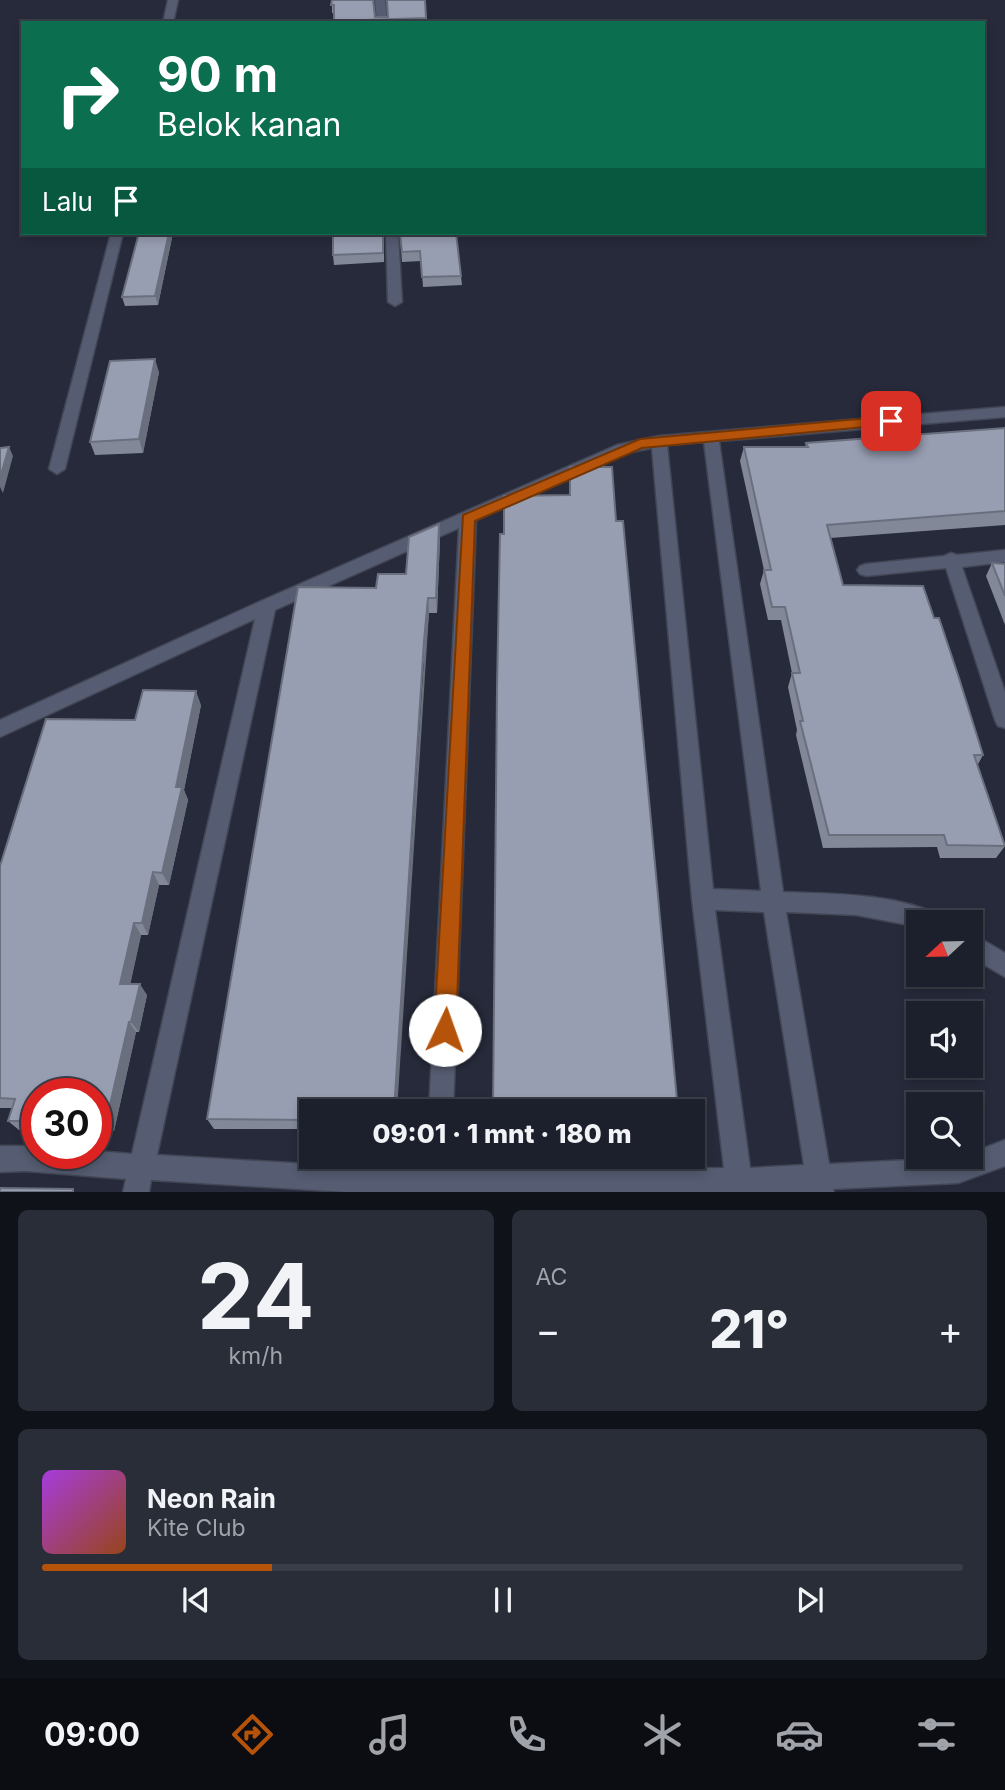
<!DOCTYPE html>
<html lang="id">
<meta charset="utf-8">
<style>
:root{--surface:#1c202c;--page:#292d38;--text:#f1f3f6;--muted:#a0a3a9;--line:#3a3e48;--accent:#b45309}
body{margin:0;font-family:Inter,sans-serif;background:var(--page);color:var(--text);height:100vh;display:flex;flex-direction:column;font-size:26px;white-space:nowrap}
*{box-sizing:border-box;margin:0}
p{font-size:23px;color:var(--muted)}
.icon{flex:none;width:38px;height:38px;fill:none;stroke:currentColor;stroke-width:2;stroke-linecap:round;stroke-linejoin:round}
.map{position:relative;height:1192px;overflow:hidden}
.sheet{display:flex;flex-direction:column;gap:18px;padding:18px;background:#0f1218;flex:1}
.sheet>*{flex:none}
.guide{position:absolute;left:21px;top:21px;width:964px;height:214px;border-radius:0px;box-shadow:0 4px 10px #0003,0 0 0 2px var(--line);background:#0b6e4f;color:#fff;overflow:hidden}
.needle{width:46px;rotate:248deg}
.fabs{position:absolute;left:906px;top:910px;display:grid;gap:14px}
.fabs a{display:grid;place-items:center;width:77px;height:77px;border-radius:0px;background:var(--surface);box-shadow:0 4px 10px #0003,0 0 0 2px var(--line);font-size:35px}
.speed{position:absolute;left:21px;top:1078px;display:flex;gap:14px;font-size:35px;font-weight:700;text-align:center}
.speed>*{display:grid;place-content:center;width:91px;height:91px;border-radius:50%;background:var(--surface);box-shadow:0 4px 10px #0003,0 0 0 2px var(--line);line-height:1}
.speed .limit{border:10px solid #d22;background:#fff;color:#111}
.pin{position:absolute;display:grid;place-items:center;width:60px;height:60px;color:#fff;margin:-30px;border-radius:14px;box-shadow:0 4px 10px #0006}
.me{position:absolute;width:77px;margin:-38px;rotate:3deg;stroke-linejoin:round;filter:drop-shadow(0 0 5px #0008)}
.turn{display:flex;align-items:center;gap:24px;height:147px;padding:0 21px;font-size:32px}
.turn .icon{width:91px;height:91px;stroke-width:2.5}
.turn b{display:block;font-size:49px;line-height:60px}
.then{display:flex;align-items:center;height:66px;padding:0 21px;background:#0003;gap:14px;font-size:26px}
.big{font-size:52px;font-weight:800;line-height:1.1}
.sheet .widget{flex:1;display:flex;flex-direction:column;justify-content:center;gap:10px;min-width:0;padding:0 24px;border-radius:10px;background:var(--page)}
.sheet .dial{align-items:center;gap:0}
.dial b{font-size:91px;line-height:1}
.song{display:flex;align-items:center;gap:21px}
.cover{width:84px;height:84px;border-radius:10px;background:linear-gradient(135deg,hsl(280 70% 55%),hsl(20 70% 35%))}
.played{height:7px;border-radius:4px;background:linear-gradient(90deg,var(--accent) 25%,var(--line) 25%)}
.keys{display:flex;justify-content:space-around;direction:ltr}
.heat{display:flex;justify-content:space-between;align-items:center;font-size:38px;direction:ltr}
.sheet .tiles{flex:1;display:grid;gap:18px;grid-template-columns:1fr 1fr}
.widget:last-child{grid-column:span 2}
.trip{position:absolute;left:299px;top:1099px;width:406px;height:70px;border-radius:0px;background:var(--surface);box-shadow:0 4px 10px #0003,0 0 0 2px var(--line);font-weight:800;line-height:70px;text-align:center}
.dock{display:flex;height:112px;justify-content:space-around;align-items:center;background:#0b0d12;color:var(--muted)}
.dock .icon{width:49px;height:49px}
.dock .active{color:var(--accent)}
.dock b{font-size:32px;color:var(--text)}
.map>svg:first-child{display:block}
</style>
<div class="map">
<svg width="1005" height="1192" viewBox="0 0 1005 1192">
<rect width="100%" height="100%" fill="#262a3a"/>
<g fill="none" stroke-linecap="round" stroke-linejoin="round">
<g stroke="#414554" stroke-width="3">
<g id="minor">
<path d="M168,0H178L173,23H163Z"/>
<path d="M375,0H385L387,23H377Z"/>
<path d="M111,233H123L65,469L57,474L49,469Z"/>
<path d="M386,233H398L402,302L395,306L388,302Z"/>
<path d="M1005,407V417L719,441L783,892C835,894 891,893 940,915L943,922H919V927L856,915L786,912L829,1164L971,1157V1153L1005,1140V1166L958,1183L833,1189L834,1192H346L151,1180L149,1192H123L126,1179L26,1171L0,1172V1146H37V1153H96V1151L132,1154L255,619L0,737V720L261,601L617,445L659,436ZM704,442L761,891L713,889L667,445ZM652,448L692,899L724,1168L451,1171V1157H427L426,1171L157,1155L275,610L459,528L429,1111H453L476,520L626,453ZM715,910L764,912L804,1165L750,1168Z"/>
<path d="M1005,550V562L962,567L1005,692V728L998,726L995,720L946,568L866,576L860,574L857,570L860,566L866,564L944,556L951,553L957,555Z"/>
<path d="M971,933L1005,953V977L971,957Z"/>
</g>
</g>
<use href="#minor" fill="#565c71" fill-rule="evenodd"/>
</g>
<g fill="#838899">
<path d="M330,0H373L375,17H388L425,0L427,23H334V13H332V0Z"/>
<path d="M139,233H173L158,305L125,306L122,297Z"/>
<path d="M384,233V262L334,265L333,255Z"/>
<path d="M400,233L461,276L462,285L423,287L421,261L402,262Z"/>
<path d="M159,372L143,453L95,455L90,442Z"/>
<path d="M1005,428V525L830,538L843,585L983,755L977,766L1005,846L996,858H940L937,847L823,848L796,735L797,730L788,687L792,673L781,620H768L760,584L764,570L740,461L744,447H805L806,443Z"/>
<path d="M440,539L437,613H429L425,657L312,1111V1129H214L207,1119L376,588L406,574Z"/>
<path d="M992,563L1005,564V625L986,576Z"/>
<path d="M201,705L184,790L188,800L169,885H159L148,935H141L130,984L147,995L139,1032H136L114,1131H96V1094H37V1130H19L8,1121L12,1108H0V866L135,720Z"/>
</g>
<g fill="#6a6f7d">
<path d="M169,233H173L158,305L155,296Z"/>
<path d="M155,359L159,372L143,453L139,439Z"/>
<path d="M9,447L13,456L3,493L0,487V478Z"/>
<path d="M439,524L440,539L437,613L436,598Z"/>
<path d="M428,598L429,613L397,1111H394Z"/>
<path d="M196,691L201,705L184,790L188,800L169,885L162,873L176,787Z"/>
<path d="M153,872L159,885L148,935L142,923Z"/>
<path d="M134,923L141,935L128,995L120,984Z"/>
<path d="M140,984L147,995L139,1032L131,1022Z"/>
<path d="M129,1022L136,1032L114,1131L106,1122Z"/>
</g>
<g fill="#989eb2" stroke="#6a6f7d" stroke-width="2">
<path d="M332,0H373L375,17H388L387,0H425L426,18L334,21V5H331Z"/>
<path d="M139,233H169L155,296L122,297Z"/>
<path d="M333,233H383V253L333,255Z"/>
<path d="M400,233H456L461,276L422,277L420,251L402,252Z"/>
<path d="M155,359L139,439L90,442L110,361Z"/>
<path d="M1005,428V511L827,525L843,585L923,586L934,618H939L959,678L983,755H974L1005,846L947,845L944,835H829L800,721H803L792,673H800L785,607H772L764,570H771L744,447H808L806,443Z"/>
<path d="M9,447L0,478V448Z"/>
<path d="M570,467H612L616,521H623L678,1111H493L497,688L500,534H504V496L570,495Z"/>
<path d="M439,524L436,598H428L424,641L394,1111H312V1120L207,1119L298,587L376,588L378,574H406L409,537Z"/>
<path d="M992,563L1005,564V596Z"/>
<path d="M143,690L196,691L176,787H182L162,873L153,872L142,923H134L120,984H140L131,1022H129L106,1122L96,1121V1094H37V1121H8L15,1099L0,1098V866L46,719L135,720Z"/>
<path d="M0,1188L73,1189V1192H0Z"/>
</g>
<path fill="#b45309" stroke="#753606" stroke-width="2" d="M891,416L896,417V424L642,448L475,521L456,1030L453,1038L445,1041L437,1038L434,1030L463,515L640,439Z"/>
</svg>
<div class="fabs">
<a><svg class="needle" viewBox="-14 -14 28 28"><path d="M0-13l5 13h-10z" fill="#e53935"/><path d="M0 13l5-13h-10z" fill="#a0a3a9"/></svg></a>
<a><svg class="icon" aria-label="sound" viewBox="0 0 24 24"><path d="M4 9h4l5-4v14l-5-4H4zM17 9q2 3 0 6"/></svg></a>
<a><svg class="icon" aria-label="search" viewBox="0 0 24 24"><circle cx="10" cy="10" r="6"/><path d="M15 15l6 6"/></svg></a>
</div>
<div class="speed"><div class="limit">30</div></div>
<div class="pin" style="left:891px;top:421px;background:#d93025"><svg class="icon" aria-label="arrive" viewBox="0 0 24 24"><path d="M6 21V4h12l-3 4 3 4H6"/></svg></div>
<svg class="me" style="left:445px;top:1030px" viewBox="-20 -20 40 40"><circle r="19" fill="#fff"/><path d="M0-13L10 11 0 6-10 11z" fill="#b45309"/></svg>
<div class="trip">09:01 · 1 mnt · 180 m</div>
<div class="guide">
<div class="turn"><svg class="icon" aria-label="right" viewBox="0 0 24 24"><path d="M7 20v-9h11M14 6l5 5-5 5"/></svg><div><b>90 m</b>Belok kanan</div></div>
<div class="then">Lalu<svg class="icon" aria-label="arrive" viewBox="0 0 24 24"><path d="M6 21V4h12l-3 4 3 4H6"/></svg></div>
</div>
</div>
<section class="sheet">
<div class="tiles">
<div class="widget dial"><b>24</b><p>km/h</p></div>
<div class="widget"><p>AC</p>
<div class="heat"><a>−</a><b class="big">21°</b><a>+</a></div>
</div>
<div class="widget">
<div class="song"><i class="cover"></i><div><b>Neon Rain</b><p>Kite Club</p></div></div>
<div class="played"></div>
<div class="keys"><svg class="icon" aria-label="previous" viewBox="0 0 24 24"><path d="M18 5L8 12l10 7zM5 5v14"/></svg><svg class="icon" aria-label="pause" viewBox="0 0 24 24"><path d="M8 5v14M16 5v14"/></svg><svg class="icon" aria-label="next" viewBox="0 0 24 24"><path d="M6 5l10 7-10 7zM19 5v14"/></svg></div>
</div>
</div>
</section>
<nav class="dock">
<b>09:00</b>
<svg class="icon active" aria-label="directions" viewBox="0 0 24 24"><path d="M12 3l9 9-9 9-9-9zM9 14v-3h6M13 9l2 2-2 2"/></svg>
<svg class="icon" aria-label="music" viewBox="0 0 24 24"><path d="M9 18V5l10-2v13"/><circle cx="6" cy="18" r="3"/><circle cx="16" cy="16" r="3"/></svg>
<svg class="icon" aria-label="phone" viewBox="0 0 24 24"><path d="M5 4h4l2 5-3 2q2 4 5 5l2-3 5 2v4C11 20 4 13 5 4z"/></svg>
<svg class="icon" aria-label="climate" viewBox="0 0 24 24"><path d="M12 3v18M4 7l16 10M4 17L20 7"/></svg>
<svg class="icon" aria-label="car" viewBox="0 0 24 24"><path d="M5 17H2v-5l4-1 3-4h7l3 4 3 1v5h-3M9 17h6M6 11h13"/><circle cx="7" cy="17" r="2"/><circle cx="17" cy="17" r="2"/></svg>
<svg class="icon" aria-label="filters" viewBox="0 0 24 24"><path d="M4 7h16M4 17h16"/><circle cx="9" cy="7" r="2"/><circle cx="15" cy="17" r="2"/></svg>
</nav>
